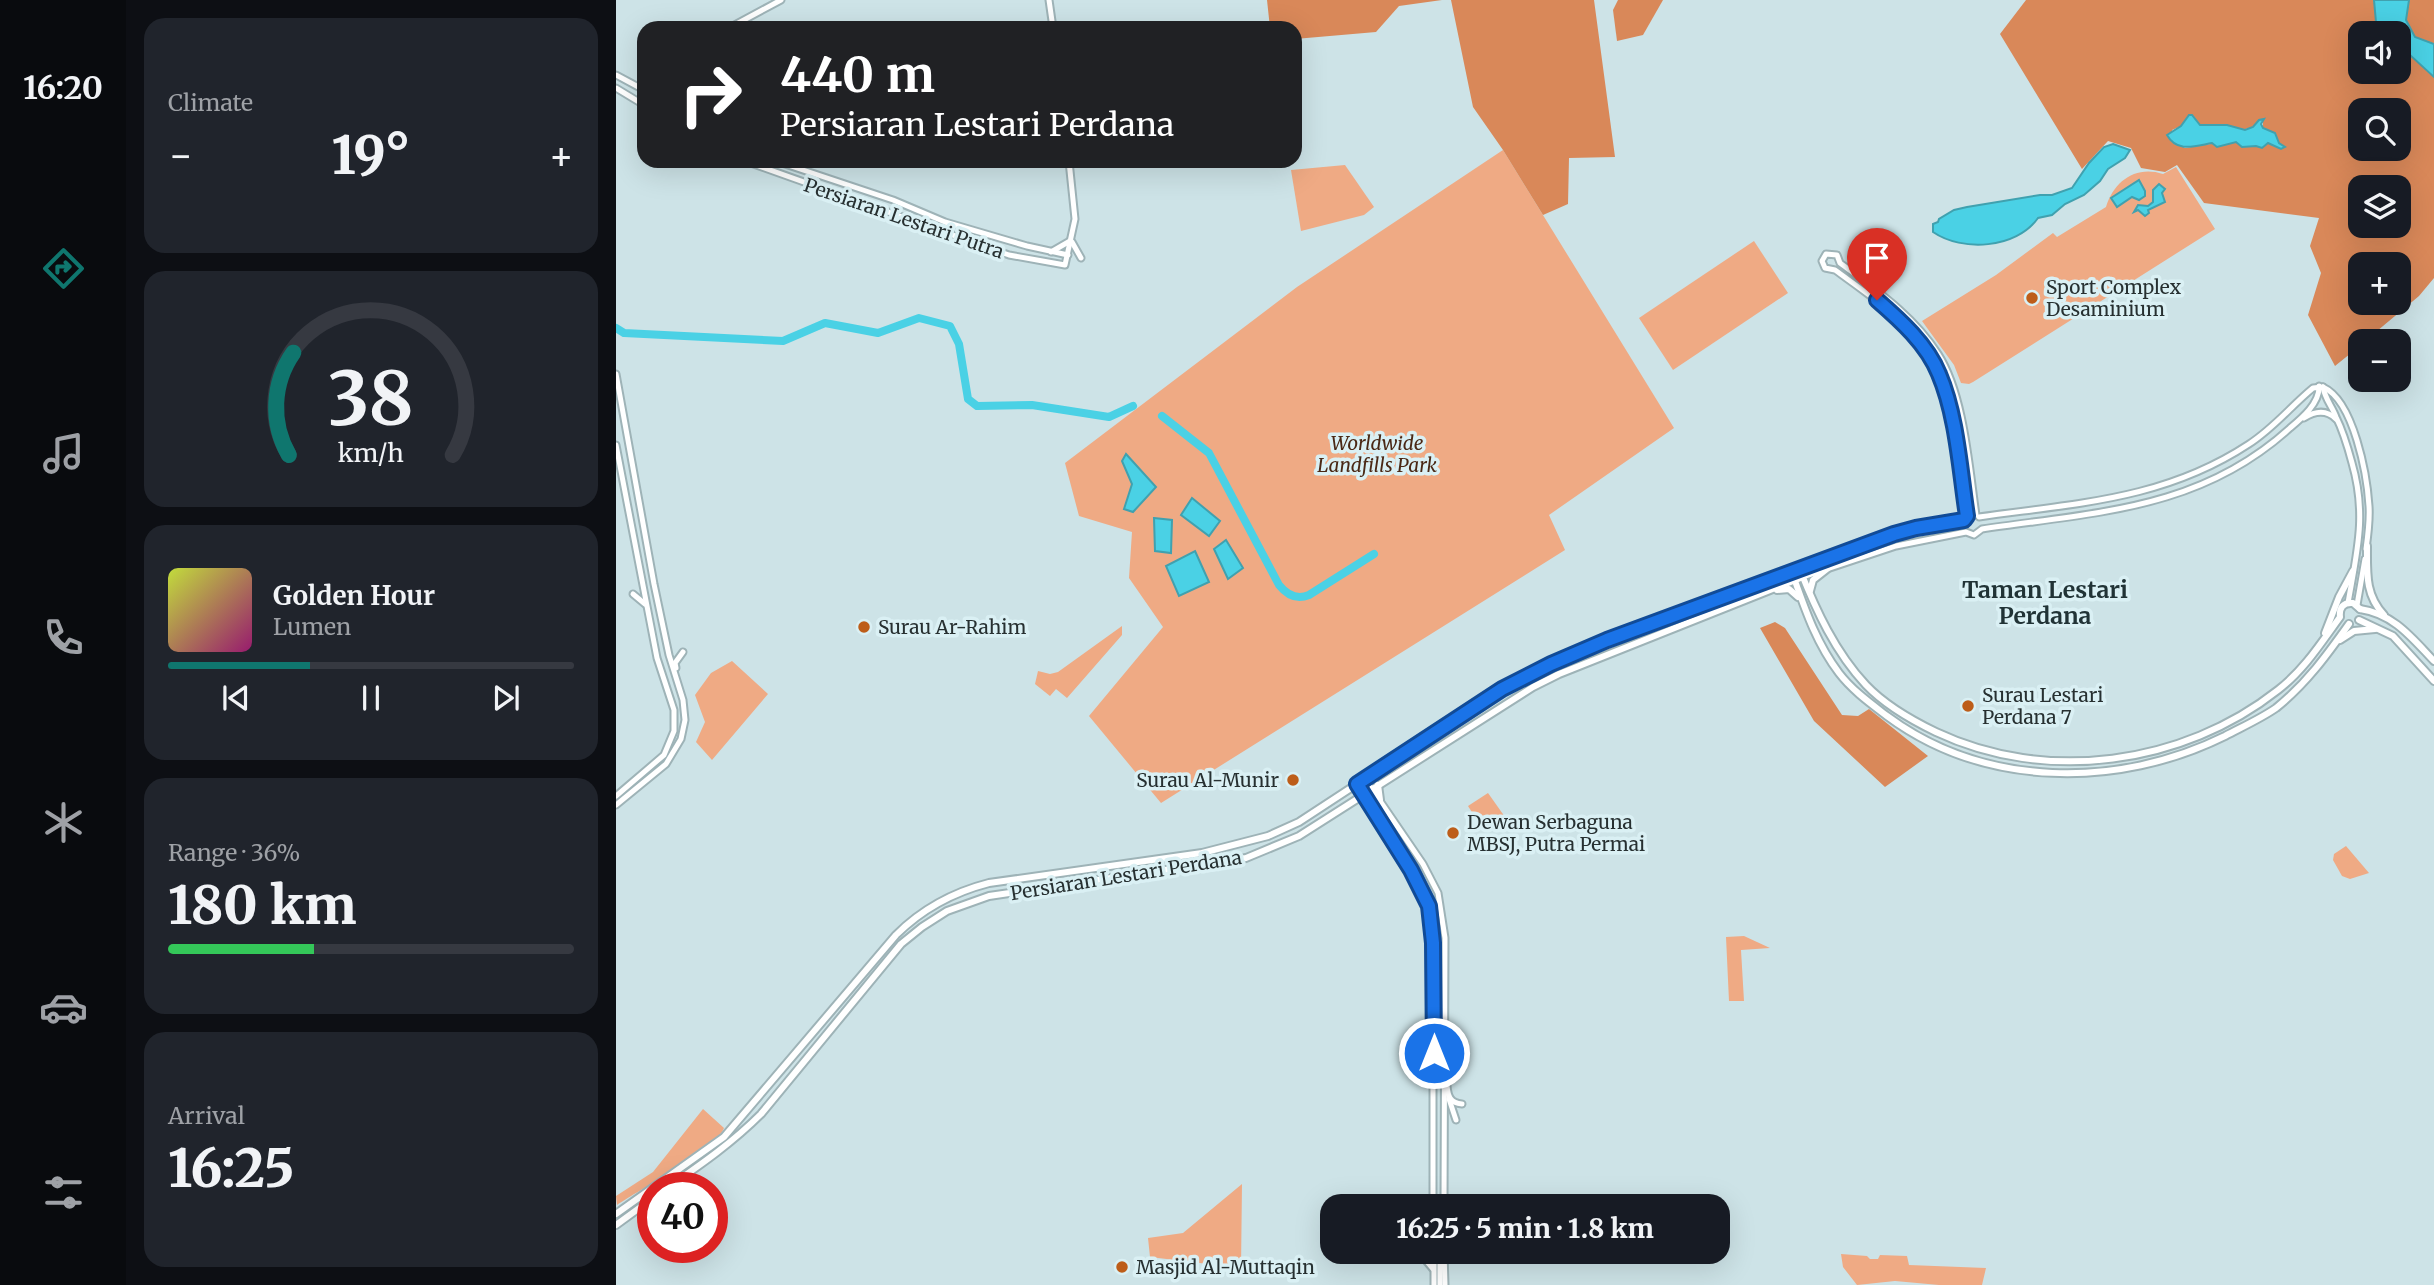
<!DOCTYPE html>
<meta charset="utf-8">
<style>
:root{--surface:#171b24;--page:#20242c;--text:#f1f3f6;--muted:#9ea1a6;--line:#363941;--accent:#0f766e}
body{margin:0;font-family:Merriweather,serif;background:var(--page);color:var(--text);height:100vh;display:flex;flex-direction:column;font-size:26px;white-space:nowrap}
*{box-sizing:border-box;margin:0}
p{font-size:23px;color:var(--muted)}
.icon{flex:none;width:38px;height:38px;fill:none;stroke:currentColor;stroke-width:2;stroke-linecap:round;stroke-linejoin:round}
.map{position:relative;flex:1;overflow:hidden}
.details{display:flex;flex-direction:column;gap:18px;padding:18px;background:#0d0f14;width:490px}
.details>*{flex:none}
.guide{position:absolute;left:21px;top:21px;width:665px;height:147px;border-radius:21px;box-shadow:0 7px 28px #0002;background:#202124;color:#fff;overflow:hidden}
.buttons{position:absolute;left:1732px;top:21px;display:grid;gap:14px}
.buttons a{display:grid;place-items:center;width:63px;height:63px;border-radius:14px;background:var(--surface);box-shadow:0 7px 28px #0002;font-size:35px}
.speed{position:absolute;left:21px;top:1172px;display:flex;gap:14px;font-size:35px;font-weight:700;text-align:center}
.speed>*{display:grid;place-content:center;width:91px;height:91px;border-radius:50%;background:var(--surface);box-shadow:0 7px 28px #0002;line-height:1}
.speed .limit{border:10px solid #d22;background:#fff;color:#111}
.pin{position:absolute;display:grid;place-items:center;width:60px;height:60px;color:#fff;margin:-72px -30px;border-radius:50% 50% 50% 0;rotate:-45deg;box-shadow:0 0 7px #0007}
.pin .icon{rotate:45deg}
.me{position:absolute;width:77px;margin:-38px;rotate:0deg;stroke-linejoin:round;filter:drop-shadow(0 0 5px #0008)}
.turn{display:flex;align-items:center;gap:24px;height:147px;padding:0 28px;font-size:32px}
.turn .icon{width:91px;height:91px;stroke-width:2.5}
.turn b{display:block;font-size:49px;line-height:60px}
.big{font-size:52px;font-weight:800;line-height:1.1}
.details .card{flex:1;display:flex;flex-direction:column;justify-content:center;gap:10px;min-width:0;padding:0 24px;border-radius:21px;background:var(--page)}
.details .dial{align-items:center;gap:0}
.dial svg{height:182px;overflow:visible;fill:none;stroke:var(--line);stroke-width:7;stroke-linecap:round;text-anchor:middle}
.dial text{fill:var(--text);stroke:none}
.song{display:flex;align-items:center;gap:21px}
.cover{width:84px;height:84px;border-radius:10px;background:linear-gradient(135deg,hsl(70 70% 55%),hsl(320 70% 35%))}
.played{height:7px;border-radius:4px;background:linear-gradient(90deg,var(--accent) 35%,var(--line) 35%)}
.keys{display:flex;justify-content:space-around;direction:ltr}
.heat{display:flex;justify-content:space-between;align-items:center;font-size:38px;direction:ltr}
.charge{height:10px;border-radius:5px;background:linear-gradient(90deg,#34c759 36%,var(--line) 0)}
.trip{position:absolute;left:704px;top:1194px;width:410px;height:70px;border-radius:21px;background:var(--surface);box-shadow:0 7px 28px #0002;font-weight:800;line-height:70px;text-align:center}
main{display:flex;flex:1;min-height:0}
.tab-bar{display:flex;flex-direction:column;width:126px;justify-content:space-around;align-items:center;background:#090b0e;color:var(--muted)}
.tab-bar .icon{width:49px;height:49px}
.tab-bar .on{color:var(--accent)}
.tab-bar b{font-size:32px;color:var(--text)}
.map>svg:first-child{display:block}
</style>
<main>
<nav class="tab-bar">
<b>16:20</b>
<svg class="icon on" aria-label="directions" viewBox="0 0 24 24"><path d="M12 3l9 9-9 9-9-9zM9 14v-3h6M13 9l2 2-2 2"/></svg>
<svg class="icon" aria-label="music" viewBox="0 0 24 24"><path d="M9 18V5l10-2v13"/><circle cx="6" cy="18" r="3"/><circle cx="16" cy="16" r="3"/></svg>
<svg class="icon" aria-label="phone" viewBox="0 0 24 24"><path d="M5 4h4l2 5-3 2q2 4 5 5l2-3 5 2v4C11 20 4 13 5 4z"/></svg>
<svg class="icon" aria-label="climate" viewBox="0 0 24 24"><path d="M12 3v18M4 7l16 10M4 17L20 7"/></svg>
<svg class="icon" aria-label="car" viewBox="0 0 24 24"><path d="M5 17H2v-5l4-1 3-4h7l3 4 3 1v5h-3M9 17h6M6 11h13"/><circle cx="7" cy="17" r="2"/><circle cx="17" cy="17" r="2"/></svg>
<svg class="icon" aria-label="filters" viewBox="0 0 24 24"><path d="M4 7h16M4 17h16"/><circle cx="9" cy="7" r="2"/><circle cx="15" cy="17" r="2"/></svg>
</nav>
<section class="details">
<div class="card"><p>Climate</p>
<div class="heat"><a>−</a><b class="big">19°</b><a>+</a></div>
</div>
<div class="card dial"><svg viewBox="0 0 100 80">
<path d="M14 69A42 42 0 1 1 86 69"/>
<path d="M14 69A42 42 0 0 1 16 24" stroke="#0f766e"/>
<text x="50" y="56" font-size="32" font-weight="700">38</text>
<text x="50" y="72" font-size="11">km/h</text>
</svg></div>
<div class="card">
<div class="song"><i class="cover"></i><div><b>Golden Hour</b><p>Lumen</p></div></div>
<div class="played"></div>
<div class="keys"><svg class="icon" aria-label="previous" viewBox="0 0 24 24"><path d="M18 5L8 12l10 7zM5 5v14"/></svg><svg class="icon" aria-label="pause" viewBox="0 0 24 24"><path d="M8 5v14M16 5v14"/></svg><svg class="icon" aria-label="next" viewBox="0 0 24 24"><path d="M6 5l10 7-10 7zM19 5v14"/></svg></div>
</div>
<div class="card"><p>Range · 36%</p><b class="big">180 km</b><div class="charge"></div></div>
<div class="card"><p>Arrival</p><b class="big">16:25</b></div>
</section>
<div class="map">
<svg width="1818" height="1285" viewBox="0 0 1818 1285">
<rect width="100%" height="100%" fill="#cde3e7"/>
<g fill="#efaa84">
<path d="M887,150L1058,428L933,515L949,550L545,803L473,716L547,627L513,578L516,532L463,516L449,463L681,287Z"/>
<path d="M729,165L758,207L748,215L685,231L675,170Z"/>
<path d="M1560,167L1599,229L1357,382L1353,384L1345,383L1338,365L1306,321L1380,275L1437,233L1441,237L1490,207C1498,181 1520,165 1547,174Z"/>
<path d="M1138,241L1172,293L1057,370L1023,318Z"/>
<path d="M506,626V635L451,698L440,689L434,696L419,684L422,671L434,674L442,672Z"/>
<path d="M116,661L152,694L96,760L80,742L89,722L79,695L95,673Z"/>
<path d="M872,793L889,817L868,831L852,806Z"/>
<path d="M1730,846L1753,873L1734,879L1726,876L1717,860L1718,854Z"/>
<path d="M1128,936L1154,948L1125,950L1128,1001H1113L1110,937Z"/>
<path d="M87,1109L108,1128C100,1149 23,1190 1,1205L0,1196L37,1172Z"/>
<path d="M626,1184L625,1268L534,1257L532,1238L567,1233Z"/>
<path d="M1225,1254L1251,1256L1254,1259H1262L1264,1255L1291,1256L1293,1265L1370,1268L1366,1285H1323L1279,1281L1241,1285L1227,1267Z"/>
</g>
<g fill="#d98859" fill-rule="evenodd">
<path d="M651,0H826L783,6L760,32L679,39V28H654Z"/>
<path d="M835,0H978L999,157L953,158L952,204L927,215L887,150L857,107Z"/>
<path d="M1002,0H1047L1027,35L1001,41L997,10Z"/>
<path d="M1410,0H1758L1760,22L1769,33H1745V72H1783V51L1789,59L1794,55L1818,77V278L1803,296L1749,341H1745V345L1719,366L1692,315L1705,273L1694,246L1703,218L1588,203L1561,165L1549,172L1525,168L1515,148L1492,141L1466,169L1384,34ZM1745,110H1783V149H1745ZM1573,116L1584,125L1592,124L1594,127C1612,121 1631,139 1643,120H1647V128L1661,137L1665,149L1657,143L1626,147L1620,142C1603,142 1587,145 1569,148L1562,144L1556,130L1565,126ZM1745,187H1783V226H1745ZM1745,264H1783V303H1745Z"/>
<path d="M1793,0H1818V44L1799,37L1790,20Z"/>
<path d="M1159,622L1169,628L1226,715L1242,716L1253,709L1312,756L1269,787L1198,721L1144,628Z"/>
</g>
<g fill="#4ad1e5" stroke="#40a1af" stroke-width="2">
<path d="M1758,0H1793L1790,20L1799,37L1818,44V77L1794,55L1789,59L1783,51V33H1769L1760,22Z"/>
<path d="M1573,115H1576L1584,125H1611L1629,130L1637,127L1643,120L1648,119L1645,124L1647,128L1659,133L1663,143L1669,147L1665,149L1652,143L1646,148L1640,146L1626,147L1620,142L1601,147L1596,143C1579,146 1561,153 1551,135L1565,126Z"/>
<path d="M1497,144L1514,150L1509,158L1492,169L1484,181L1468,195L1449,204L1436,215L1422,218C1400,249 1346,252 1317,232V224L1322,222L1323,219L1338,210L1351,207L1424,195H1436L1456,188L1473,163L1488,147Z"/>
<path d="M1523,180L1529,191V196L1523,200L1516,197L1501,207L1495,198Z"/>
<path d="M1543,184L1549,189L1546,193L1549,202L1532,210L1533,213L1529,216L1522,210L1518,212L1522,205L1532,206L1537,202V190Z"/>
<path d="M510,454L540,487L517,512L508,509L516,484L506,461Z"/>
<path d="M576,498L604,521L593,536L565,515Z"/>
<path d="M538,518L556,520L555,553L539,551Z"/>
<path d="M610,540L627,568L612,579L598,549Z"/>
<path d="M579,551L593,582L563,596L550,566Z"/>
</g>
<g fill="none" stroke-linecap="round" stroke-linejoin="round">
<g stroke="#4ad1e5" stroke-width="8">
<path d="M0,328L8,333L167,341L209,323L262,333L303,318L334,326L343,344L352,399L361,406L416,405L493,417L517,406"/>
<path d="M546,416L593,453L663,585C671,595 681,600 693,595L758,554"/>
</g>
<g stroke="#9eb3b7" stroke-width="9">
<g id="minor">
<path d="M433,0L437,28"/>
<path d="M113,28L165,0"/>
<path d="M0,75L28,90"/>
<path d="M0,88L28,105"/>
<path d="M129,161L393,255L449,265L459,219L453,161"/>
<path d="M160,161L277,200L329,222L411,246L452,255"/>
<path d="M456,242L465,258"/>
<path d="M435,252L454,241"/>
<path d="M0,374L38,584L53,655L67,700L69,720L65,739L50,764L0,805"/>
<path d="M1707,387C1738,401 1751,475 1753,506C1754,520 1752,535 1750,549"/>
<path d="M1707,387C1709,399 1716,406 1720,417C1727,431 1732,448 1736,463C1751,515 1741,551 1732,603"/>
<path d="M1688,418C1699,411 1710,409 1720,419"/>
<path d="M0,445L41,658L58,710V731L48,755L0,796"/>
<path d="M1351,516C1344,470 1341,419 1324,375C1306,329 1257,298 1219,270L1209,268L1206,261L1210,254L1221,255L1224,263C1260,290 1298,316 1322,354C1348,394 1353,467 1360,515"/>
<path d="M1363,517C1461,503 1548,500 1633,444C1658,428 1675,406 1697,388L1707,387"/>
<path d="M1184,570L1278,534L1348,521"/>
<path d="M1187,577L1280,546L1350,532L1358,535L1366,529C1480,512 1584,510 1674,428C1686,418 1704,403 1703,386"/>
<path d="M17,594L29,604"/>
<path d="M1741,605L1749,559"/>
<path d="M60,668L59,663L67,652"/>
<path d="M749,779L807,864L822,893L829,938L828,1206"/>
<path d="M742,784L808,892L817,925V1206"/>
<path d="M831,1086C832,1096 834,1103 846,1104"/>
<path d="M833,1099L840,1120"/>
<path d="M802,1251L817,1269"/>
<path d="M818,1251V1285"/>
<path d="M828,1251L829,1285"/>
<path d="M818,1252L824,1258V1285"/>
</g>
</g>
<g stroke="#9eb3b7" stroke-width="10">
<g id="major">
<path d="M1751,546C1751,573 1749,595 1768,615"/>
<path d="M1179,568L1194,562L1210,560"/>
<path d="M1178,578C1190,612 1201,644 1223,673C1236,690 1254,703 1271,716C1368,788 1502,789 1609,736C1626,727 1644,719 1660,708C1690,684 1711,655 1733,624"/>
<path d="M1161,590L1173,589L1182,597"/>
<path d="M1194,591L1197,580L1211,569"/>
<path d="M1744,609C1778,614 1796,638 1818,661"/>
<path d="M1743,620L1777,636L1818,681"/>
<path d="M1709,633L1723,597L1737,571"/>
<path d="M1724,640L1738,631L1759,629"/>
<path d="M762,785L764,800"/>
<path d="M51,1188C84,1165 116,1143 145,1114L285,944L306,927L331,911L373,896L630,858L683,836L917,687L943,674L1187,577"/>
<path d="M0,1214L108,1137L280,935C306,909 338,892 373,883L586,853L652,836L683,822L886,689C981,638 1084,608 1184,570C1200,610 1219,652 1250,685C1269,705 1295,720 1320,732C1430,784 1567,765 1662,690C1688,670 1705,643 1724,617C1723,608 1727,602 1737,603L1744,609"/>
<path d="M0,1225L37,1198"/>
</g>
</g>
<use href="#minor" stroke="#fff" stroke-width="5"/>
<use href="#major" stroke="#fff" stroke-width="6"/>
</g>
<g fill="none" stroke-linecap="round" stroke-linejoin="round">
<g stroke="#114b97" stroke-width="18">
<path id="route" d="M818,1053L817,943L813,906L795,870L741,784L886,689L935,664L991,640L1278,534L1300,528L1348,520L1351,516C1344,471 1341,416 1323,374C1311,344 1284,320 1261,300"/>
</g>
<use href="#route" stroke="#1a73e8" stroke-width="12"/>
</g>
<g fill="#bd5d19" stroke="#daf0f4" stroke-width="2.5">
<circle cx="1416" cy="298" r="7"/>
<circle cx="248" cy="627" r="7"/>
<circle cx="1352" cy="706" r="7"/>
<circle cx="677" cy="780" r="7"/>
<circle cx="837" cy="833" r="7"/>
<circle cx="506" cy="1267" r="7"/>
</g>
<g text-anchor="middle" stroke-width="7" stroke-linejoin="round" paint-order="stroke">
<g font-size="19" fill="#273031" stroke="#daf0f4">
<text transform="translate(288 218) rotate(19)" y="7">Persiaran Lestari Putra</text>
<text transform="translate(510 875) rotate(-9)" y="7">Persiaran Lestari Perdana</text>
</g>
<g font-size="19" fill="#273031" stroke="#daf0f4" text-anchor="start">
<text x="1430" y="294">Sport Complex<tspan x="1430" dy="22">Desaminium</tspan></text>
<text x="262" y="634">Surau Ar-Rahim</text>
<text x="1366" y="702">Surau Lestari<tspan x="1366" dy="22">Perdana 7</tspan></text>
<text x="663" y="787" text-anchor="end">Surau Al-Munir</text>
<text x="851" y="829">Dewan Serbaguna<tspan x="851" dy="22">MBSJ, Putra Permai</tspan></text>
<text x="520" y="1274">Masjid Al-Muttaqin</text>
</g>
<g font-size="19" font-style="italic" fill="#4a2815" stroke="#daf0f4">
<text x="761" y="450">Worldwide<tspan x="761" dy="22">Landfills Park</tspan></text>
</g>
<g font-size="23" font-weight="bold" fill="#213336" stroke="#daf0f4">
<text x="1429" y="598">Taman Lestari<tspan x="1429" dy="26">Perdana</tspan></text>
</g>
</g>
</svg>
<div class="buttons">
<a><svg class="icon" aria-label="sound" viewBox="0 0 24 24"><path d="M4 9h4l5-4v14l-5-4H4zM17 9q2 3 0 6"/></svg></a>
<a><svg class="icon" aria-label="search" viewBox="0 0 24 24"><circle cx="10" cy="10" r="6"/><path d="M15 15l6 6"/></svg></a>
<a><svg class="icon" aria-label="layers" viewBox="0 0 24 24"><path d="M12 4l9 5-9 5-9-5zM3 14l9 5 9-5"/></svg></a>
<a>+</a>
<a>−</a>
</div>
<div class="speed"><div class="limit">40</div></div>
<div class="pin" style="left:1261px;top:300px;background:#d93025"><svg class="icon" aria-label="arrive" viewBox="0 0 24 24"><path d="M6 21V4h12l-3 4 3 4H6"/></svg></div>
<svg class="me" style="left:818px;top:1053px" viewBox="-20 -20 40 40"><circle r="17" fill="#1a73e8" stroke="#fff" stroke-width="3"/><path d="M0-11L8 9 0 5-8 9z" fill="#fff"/></svg>
<div class="trip">16:25 · 5 min · 1.8 km</div>
<div class="guide">
<div class="turn"><svg class="icon" aria-label="right" viewBox="0 0 24 24"><path d="M7 20v-9h11M14 6l5 5-5 5"/></svg><div><b>440 m</b>Persiaran Lestari Perdana</div></div>
</div>
</div>
</main>
